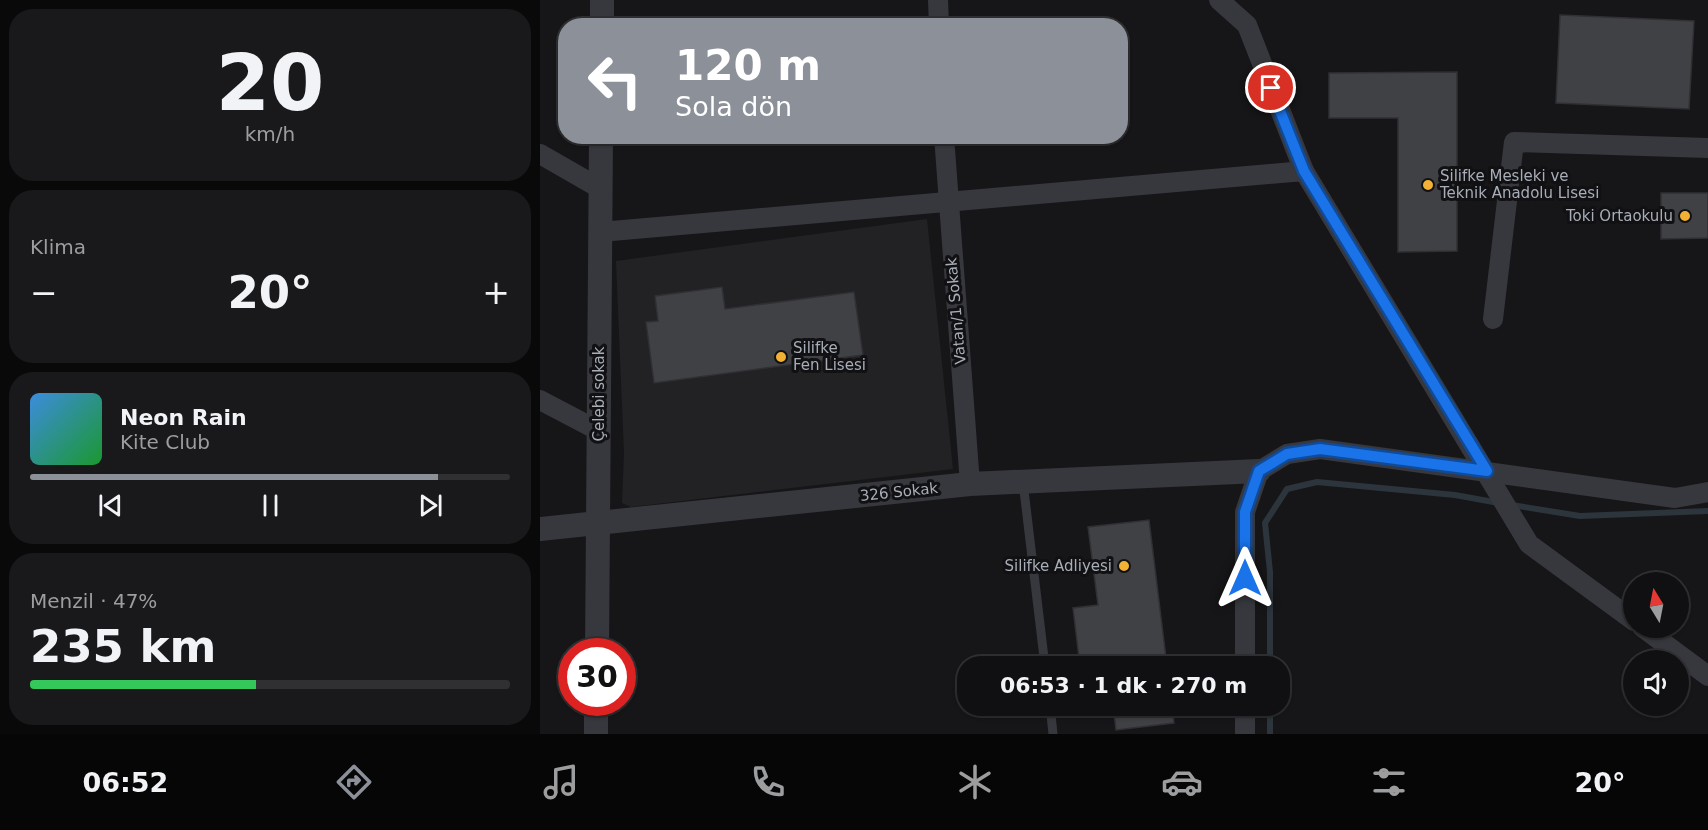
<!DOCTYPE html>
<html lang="tr">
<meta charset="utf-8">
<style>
:root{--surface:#101012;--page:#19191b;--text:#f1f3f6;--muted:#9c9d9f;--line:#303032;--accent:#8c9099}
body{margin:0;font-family:"DejaVu Sans",sans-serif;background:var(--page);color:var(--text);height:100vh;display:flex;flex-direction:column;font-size:22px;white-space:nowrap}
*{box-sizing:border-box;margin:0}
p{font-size:20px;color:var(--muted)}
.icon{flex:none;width:33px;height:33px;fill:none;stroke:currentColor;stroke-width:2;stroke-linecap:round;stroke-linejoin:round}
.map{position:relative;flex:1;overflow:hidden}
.sheet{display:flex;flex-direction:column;gap:9px;padding:9px;background:#09090a;width:540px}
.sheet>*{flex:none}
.guide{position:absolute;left:18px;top:18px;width:570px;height:126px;border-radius:24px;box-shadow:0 2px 4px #0004,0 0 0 2px var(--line);background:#8c9099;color:#fff;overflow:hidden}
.needle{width:39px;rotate:350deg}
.controls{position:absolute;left:1083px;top:572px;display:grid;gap:12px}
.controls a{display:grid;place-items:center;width:66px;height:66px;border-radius:50%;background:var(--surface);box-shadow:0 2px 4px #0004,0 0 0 2px var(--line);font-size:30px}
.speed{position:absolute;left:18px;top:638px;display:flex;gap:12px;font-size:30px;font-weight:700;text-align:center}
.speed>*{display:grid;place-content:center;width:78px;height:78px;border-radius:50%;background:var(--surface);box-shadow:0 2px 4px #0004,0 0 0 2px var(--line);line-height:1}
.speed .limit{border:9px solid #d22;background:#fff;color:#111}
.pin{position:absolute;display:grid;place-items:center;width:51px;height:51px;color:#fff;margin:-26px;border:3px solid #fff;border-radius:50%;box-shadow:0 2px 6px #0007}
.me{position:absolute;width:66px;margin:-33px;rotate:0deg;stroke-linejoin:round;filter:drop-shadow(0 0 4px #0008)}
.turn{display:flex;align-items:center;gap:21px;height:126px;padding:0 18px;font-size:27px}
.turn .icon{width:78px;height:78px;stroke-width:2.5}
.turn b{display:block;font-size:42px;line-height:51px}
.big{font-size:45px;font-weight:700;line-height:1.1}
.sheet .widget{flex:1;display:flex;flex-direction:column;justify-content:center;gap:9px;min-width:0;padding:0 21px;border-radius:24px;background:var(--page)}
.sheet .dial{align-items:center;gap:0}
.dial b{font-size:78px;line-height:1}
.song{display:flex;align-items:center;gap:18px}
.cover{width:72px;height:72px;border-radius:9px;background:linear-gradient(135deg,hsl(210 70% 55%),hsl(130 70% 35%))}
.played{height:6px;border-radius:3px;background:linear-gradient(90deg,var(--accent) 85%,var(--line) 85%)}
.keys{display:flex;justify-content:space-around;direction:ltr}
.heat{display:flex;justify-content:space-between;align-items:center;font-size:33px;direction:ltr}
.charge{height:9px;border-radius:4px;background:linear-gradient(90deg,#34c759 47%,var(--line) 0)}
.trip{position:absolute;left:417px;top:656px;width:333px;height:60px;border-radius:24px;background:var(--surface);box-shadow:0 2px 4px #0004,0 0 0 2px var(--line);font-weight:700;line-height:60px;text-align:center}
.tab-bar{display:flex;height:96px;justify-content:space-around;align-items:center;background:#060607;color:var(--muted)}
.tab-bar .icon{width:42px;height:42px}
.tab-bar .current{color:var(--accent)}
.tab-bar b{font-size:27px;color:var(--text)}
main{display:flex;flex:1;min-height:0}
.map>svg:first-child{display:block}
</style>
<main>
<section class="sheet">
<div class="widget dial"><b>20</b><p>km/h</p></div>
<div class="widget"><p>Klima</p>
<div class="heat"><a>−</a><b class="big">20°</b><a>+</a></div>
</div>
<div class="widget">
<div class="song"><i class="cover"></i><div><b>Neon Rain</b><p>Kite Club</p></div></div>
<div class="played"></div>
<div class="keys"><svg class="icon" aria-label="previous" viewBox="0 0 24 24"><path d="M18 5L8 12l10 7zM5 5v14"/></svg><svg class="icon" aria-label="pause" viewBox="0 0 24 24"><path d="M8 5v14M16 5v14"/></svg><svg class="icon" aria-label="next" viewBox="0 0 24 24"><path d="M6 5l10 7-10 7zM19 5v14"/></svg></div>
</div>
<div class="widget"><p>Menzil · 47%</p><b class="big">235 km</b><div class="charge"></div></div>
</section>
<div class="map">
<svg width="1168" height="734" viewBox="0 0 1168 734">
<rect width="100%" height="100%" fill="#161618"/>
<path fill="#222225" d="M387,219L413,469L91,507L82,503L84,453L76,261Z"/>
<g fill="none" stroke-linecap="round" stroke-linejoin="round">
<g stroke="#2c353c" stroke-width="6">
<path d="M972,505L1040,516L1168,511"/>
<path d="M730,666V572L725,523L747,489L777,482L915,495L959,503"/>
<path d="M730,705V734"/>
</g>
</g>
<g fill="#404145" stroke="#303034" stroke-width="1.5">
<path d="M1020,15L1154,21L1149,109L1016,103Z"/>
<path d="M917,72V251L858,252V118H789V73Z"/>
<path d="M1121,193H1168V238L1121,239Z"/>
<path d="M182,287L185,309L314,292L323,355L114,383L106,322L118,321L115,296Z"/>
<path d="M609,520L627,666H569L567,655L539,658L533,608L558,605L548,527Z"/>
<path d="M573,705H632L634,723L576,730Z"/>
</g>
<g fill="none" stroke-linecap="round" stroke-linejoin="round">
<g stroke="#37383d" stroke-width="9">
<path d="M483,482L505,666"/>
<path d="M510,705L513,734"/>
</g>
<g stroke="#37383d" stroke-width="20">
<path d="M398,0L399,26"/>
<path d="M679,0L707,25L764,171"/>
<path d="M404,136L430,484"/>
<path d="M0,154L61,189"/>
<path d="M60,232L764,171L989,544L1094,621"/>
<path d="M953,319L974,142L1168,148"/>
<path d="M0,400L59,431"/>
<path d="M1102,627L1168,676"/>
<path d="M705,666V512L719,471L747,454L780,449L1135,498L1168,492"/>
<path d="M705,705V734"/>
</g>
<g stroke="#37383d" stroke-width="24">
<path d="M62,26V0"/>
<path d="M0,529L430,484L719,471"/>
<path d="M57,651L61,136"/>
<path d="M56,734V702"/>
</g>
</g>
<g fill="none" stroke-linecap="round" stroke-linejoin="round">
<g stroke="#114b97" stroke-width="15">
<path id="route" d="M705,578V512L719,471L747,454L780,449L947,471L764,171L731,88"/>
</g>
<use href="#route" stroke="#1a73e8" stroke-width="10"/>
</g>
<g fill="#f2b134" stroke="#111113" stroke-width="2">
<circle cx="888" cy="185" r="6"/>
<circle cx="1145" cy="216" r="6"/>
<circle cx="241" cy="357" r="6"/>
<circle cx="584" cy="566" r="6"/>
</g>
<g text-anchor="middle" stroke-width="6" stroke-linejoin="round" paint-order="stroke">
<g font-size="15" fill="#a8adb8" stroke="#111113" text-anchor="start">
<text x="900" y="181">Silifke Mesleki ve<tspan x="900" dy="17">Teknik Anadolu Lisesi</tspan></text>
<text x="1133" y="221" text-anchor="end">Toki Ortaokulu</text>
<text x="253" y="353">Silifke<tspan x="253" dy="17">Fen Lisesi</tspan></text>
<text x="572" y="571" text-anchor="end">Silifke Adliyesi</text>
</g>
<g font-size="15" fill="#a8adb8" stroke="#111113">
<text transform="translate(416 311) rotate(-95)" y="5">Vatan/1 Sokak</text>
<text transform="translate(59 394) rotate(-90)" y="5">Çelebi sokak</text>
<text transform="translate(359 492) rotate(-6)" y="5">326 Sokak</text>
</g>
</g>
</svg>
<div class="controls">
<a><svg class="needle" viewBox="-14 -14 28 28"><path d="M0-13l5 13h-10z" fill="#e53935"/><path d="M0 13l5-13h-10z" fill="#9c9d9f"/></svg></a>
<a><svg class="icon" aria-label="sound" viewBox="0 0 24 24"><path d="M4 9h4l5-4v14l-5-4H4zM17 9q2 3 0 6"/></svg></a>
</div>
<div class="speed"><div class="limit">30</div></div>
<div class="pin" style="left:731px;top:88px;background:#d93025"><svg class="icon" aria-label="arrive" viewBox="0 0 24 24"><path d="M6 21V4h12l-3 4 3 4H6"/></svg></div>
<svg class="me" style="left:705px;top:578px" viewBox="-20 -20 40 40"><path d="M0-17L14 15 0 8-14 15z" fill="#1a73e8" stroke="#fff" stroke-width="4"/></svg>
<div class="trip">06:53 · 1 dk · 270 m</div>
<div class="guide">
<div class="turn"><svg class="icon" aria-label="left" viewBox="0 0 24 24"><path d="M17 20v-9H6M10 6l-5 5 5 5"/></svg><div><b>120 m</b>Sola dön</div></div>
</div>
</div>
</main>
<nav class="tab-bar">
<b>06:52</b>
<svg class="icon current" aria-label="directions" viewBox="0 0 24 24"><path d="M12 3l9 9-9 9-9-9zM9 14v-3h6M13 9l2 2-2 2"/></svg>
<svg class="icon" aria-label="music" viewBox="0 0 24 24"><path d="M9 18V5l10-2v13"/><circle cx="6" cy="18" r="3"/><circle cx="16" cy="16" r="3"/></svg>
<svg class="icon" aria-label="phone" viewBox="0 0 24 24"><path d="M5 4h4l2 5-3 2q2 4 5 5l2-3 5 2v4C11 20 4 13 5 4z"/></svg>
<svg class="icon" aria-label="climate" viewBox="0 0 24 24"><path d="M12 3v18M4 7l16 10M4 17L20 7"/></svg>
<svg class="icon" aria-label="car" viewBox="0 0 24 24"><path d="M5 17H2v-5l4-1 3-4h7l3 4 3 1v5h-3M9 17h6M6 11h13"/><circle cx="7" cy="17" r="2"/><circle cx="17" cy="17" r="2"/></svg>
<svg class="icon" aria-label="filters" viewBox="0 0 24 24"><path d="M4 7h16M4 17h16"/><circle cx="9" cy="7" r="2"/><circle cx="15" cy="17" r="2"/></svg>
<b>20°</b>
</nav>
